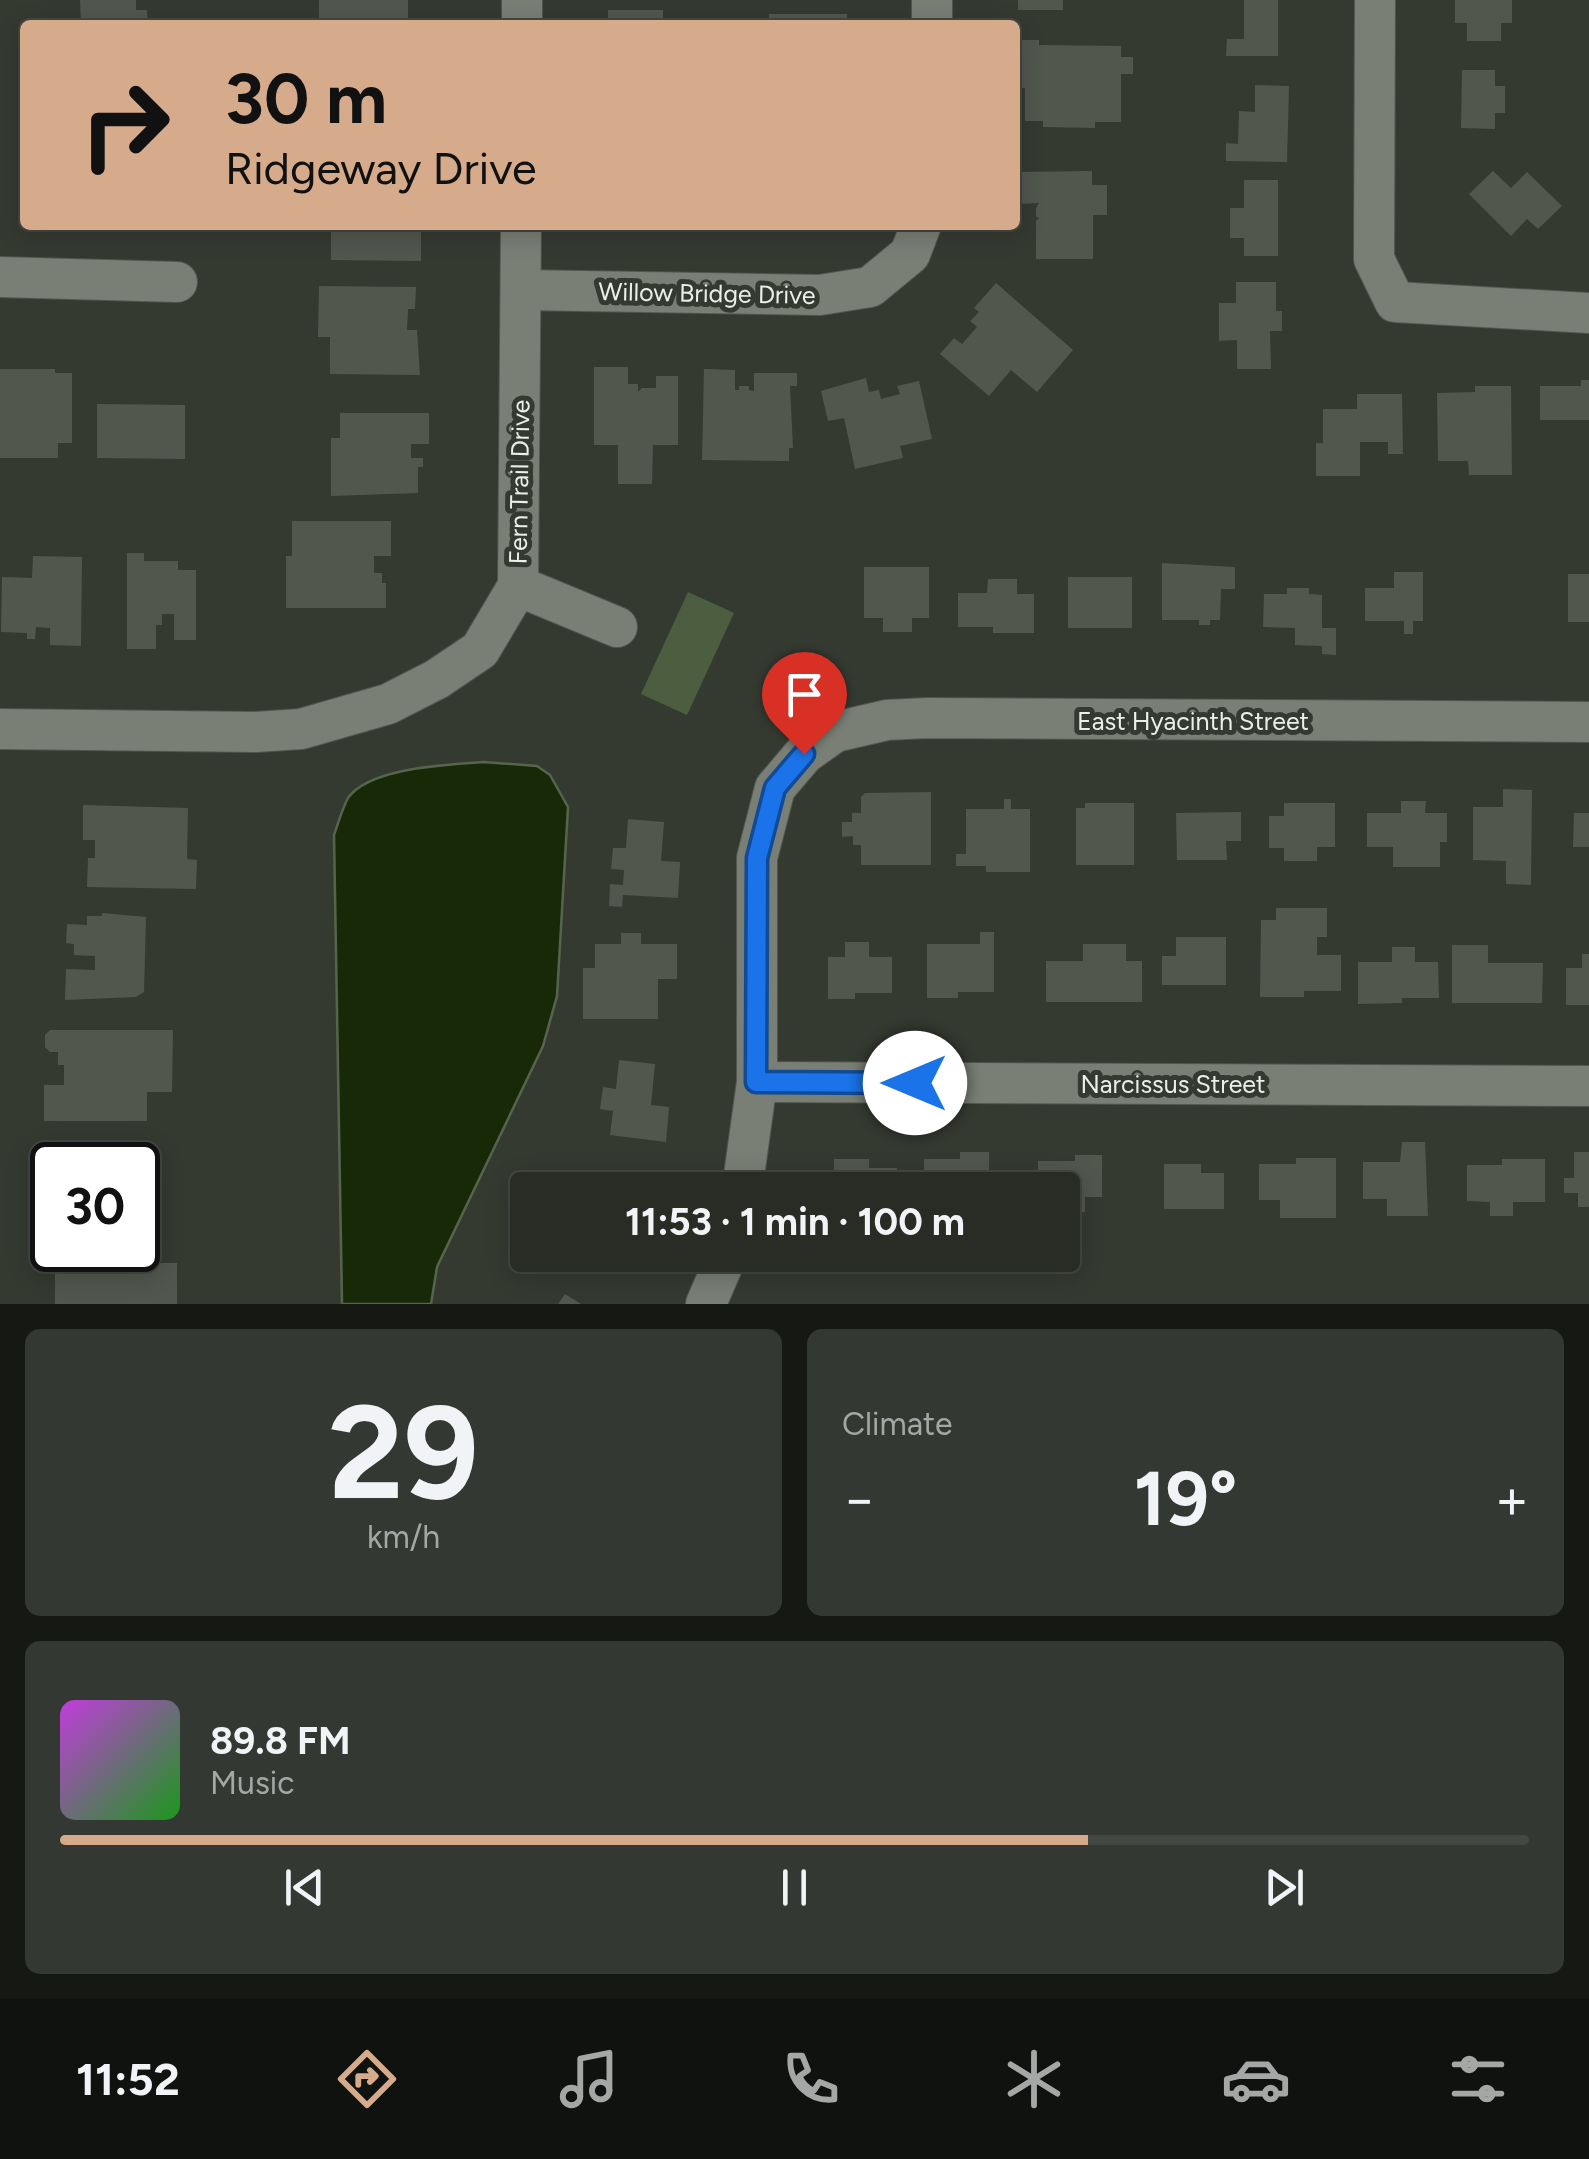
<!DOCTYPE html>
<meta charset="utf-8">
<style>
:root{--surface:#282c25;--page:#343832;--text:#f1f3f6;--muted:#a5a7a7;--line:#444842;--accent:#d6ab8b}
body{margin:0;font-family:Figtree,sans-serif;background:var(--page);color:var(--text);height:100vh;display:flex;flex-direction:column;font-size:38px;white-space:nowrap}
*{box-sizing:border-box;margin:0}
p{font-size:32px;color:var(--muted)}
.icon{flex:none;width:55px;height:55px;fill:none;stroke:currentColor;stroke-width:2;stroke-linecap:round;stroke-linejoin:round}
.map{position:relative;height:1304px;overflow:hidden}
.details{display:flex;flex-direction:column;gap:25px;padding:25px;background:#161814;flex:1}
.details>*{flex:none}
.hud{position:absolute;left:20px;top:20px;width:1000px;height:210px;border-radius:10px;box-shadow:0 5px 25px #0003,0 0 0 2px var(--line);background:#d6ab8b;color:#111;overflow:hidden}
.speed{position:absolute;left:30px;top:1142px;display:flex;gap:20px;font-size:50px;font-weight:700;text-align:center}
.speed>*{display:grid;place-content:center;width:130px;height:130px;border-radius:50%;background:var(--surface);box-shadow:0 5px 25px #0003,0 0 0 2px var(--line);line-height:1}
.speed .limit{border:5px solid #111;border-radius:15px;background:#fff;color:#111}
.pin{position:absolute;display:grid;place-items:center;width:85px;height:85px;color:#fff;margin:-102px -42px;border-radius:50% 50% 50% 0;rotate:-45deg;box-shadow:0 0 10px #0007}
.pin .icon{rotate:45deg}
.me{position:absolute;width:110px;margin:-55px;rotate:270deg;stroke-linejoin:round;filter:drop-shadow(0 0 8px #0008)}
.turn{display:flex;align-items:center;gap:35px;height:210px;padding:0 40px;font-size:45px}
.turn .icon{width:130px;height:130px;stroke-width:2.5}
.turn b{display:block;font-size:70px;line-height:85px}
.big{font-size:75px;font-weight:700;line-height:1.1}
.details .widget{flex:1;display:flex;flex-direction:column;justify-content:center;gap:15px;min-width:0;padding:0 35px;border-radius:15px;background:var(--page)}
.details .dial{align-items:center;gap:0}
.dial b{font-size:130px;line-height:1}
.song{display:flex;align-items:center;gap:30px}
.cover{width:120px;height:120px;border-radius:15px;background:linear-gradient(135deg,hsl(290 70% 55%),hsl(120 70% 35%))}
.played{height:10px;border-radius:5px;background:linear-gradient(90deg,var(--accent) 70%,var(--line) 70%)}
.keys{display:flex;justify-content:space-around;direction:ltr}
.heat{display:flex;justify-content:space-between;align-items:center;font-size:55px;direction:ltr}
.details .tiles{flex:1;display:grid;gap:25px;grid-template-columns:1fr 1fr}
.widget:last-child{grid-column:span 2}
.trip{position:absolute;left:510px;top:1172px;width:570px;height:100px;border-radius:10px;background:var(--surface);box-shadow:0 5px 25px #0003,0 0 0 2px var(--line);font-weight:700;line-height:100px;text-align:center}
.menu{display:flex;height:160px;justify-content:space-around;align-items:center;background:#10120f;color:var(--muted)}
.menu .icon{width:70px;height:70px}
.menu .selected{color:var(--accent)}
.menu b{font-size:45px;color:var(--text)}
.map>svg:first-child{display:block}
</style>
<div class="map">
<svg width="1589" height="1304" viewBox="0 0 1589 1304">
<rect width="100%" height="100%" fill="#353a31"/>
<path fill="#4d5e40" d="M688,592L734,613L687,715L641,694Z"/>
<path fill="#182908" stroke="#57644c" stroke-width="2.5" d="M483,762L537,766L550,775L568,807L557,996L543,1046L437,1267L431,1304H342L334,835C338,824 342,809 348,798C370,767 448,765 483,762Z"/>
<g fill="#52574e">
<path d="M80,0H136V10H147L148,25H81Z"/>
<rect x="319" y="0" width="89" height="23"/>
<rect x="1018" y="0" width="45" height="10"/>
<path d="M1244,0H1278V56H1226L1227,39H1244Z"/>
<path d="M1455,0H1512V23H1501V41H1467V23H1455Z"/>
<rect x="608" y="10" width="55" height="15"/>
<rect x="769" y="14" width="78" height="11"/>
<path d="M1015,40H1039V45L1121,46V57H1133V74H1121V122H1095V128L1043,127V121H1025V88H1022V79H1015Z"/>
<path d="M1462,70H1495V86H1505V113H1495V129L1461,128Z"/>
<path d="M1255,85L1289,86L1287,162L1226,161V143L1238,144L1239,111L1255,112Z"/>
<path d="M1092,171V185H1107V215H1093V259H1036V221L1039,218L1036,217V208L1039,203L1015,204V172Z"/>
<path d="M1493,171L1511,188L1527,172L1562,206L1538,229L1527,219L1511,236L1469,194Z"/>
<path d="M1244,180H1278V256H1244V238H1230V208H1244Z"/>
<path d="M331,225H421V261L331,260Z"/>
<path d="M1236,282H1276V311H1282V331H1270L1271,369H1237V340L1219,341V303H1236Z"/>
<path d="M996,283L1073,350L1037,392L1011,370L989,396L940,354L954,338L962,344L977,327L970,321L979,312L974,308Z"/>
<path d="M319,286L416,287L415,309H408L407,330H417L420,375L330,374V337H318Z"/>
<path d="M594,367H628V384H638V392L642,388H656V376H678V445H653L652,484H618V445H594Z"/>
<path d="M0,369H55V373H72V443H58V458H0Z"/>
<path d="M704,369L735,370V390H739V386H749V390L754,391V373H797V386H790L793,448H789V461L702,460Z"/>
<path d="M866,378L869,392L879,390L881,399L900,394L897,386L919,381L932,439L900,446L903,458L855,469L844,418L828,421L821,391Z"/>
<path d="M1581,380H1589V420H1540V386H1581Z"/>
<path d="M1475,386H1511L1512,475H1469L1468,461H1438L1437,393L1475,392Z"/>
<path d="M1357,394H1402L1403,454H1388V442H1360V476H1316V443H1323V409H1357Z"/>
<path d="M97,404L185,405V459L97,458Z"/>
<path d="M340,413H429V444H411V458H423V467H418V493L331,496V438H340Z"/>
<path d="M292,521H391V556H374V573H382V583H386V608H286V556H292Z"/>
<path d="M127,553H144V561H178V570H196V640H174V614H162V625H156V649H127Z"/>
<path d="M33,556L82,557L81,646L50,645V628L36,627L35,639H27V633L1,632L2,577L32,578Z"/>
<path d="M1162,563L1235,567V589H1221L1220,620H1210V625H1199V620H1162Z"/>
<path d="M864,567H929V618H912V632H883V618H864Z"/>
<path d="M1394,572H1423V621H1413V634H1404V621H1365V588H1394Z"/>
<rect x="1568" y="574" width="21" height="48"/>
<rect x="1068" y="577" width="64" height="51"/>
<path d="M988,579H1017V594H1034V633H993V627H958V593H987Z"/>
<path d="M1287,588H1309V594L1322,595V628H1336V655L1322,654V646L1295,645V628L1263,627L1264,594H1287Z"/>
<path d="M1503,789L1532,790L1531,885L1506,884V861L1473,860V807H1503Z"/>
<path d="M931,792V865H861V845H853V836L842,837V822H852V813H861V797L865,793Z"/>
<path d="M1004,799H1011V809H1030V872H986V866H956V854H966V809H1004Z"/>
<path d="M1401,801H1426L1425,813H1447V842H1440V867H1393V847H1367V813H1401Z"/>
<path d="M1085,803H1134V865H1076V808H1085Z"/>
<path d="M1284,803H1335V847H1317V861H1284V848H1269V816H1284Z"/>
<path d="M83,805L188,808L187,859L197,860L196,889L87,887L88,858H95V840H83Z"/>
<path d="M1241,812V841H1226L1227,860H1177L1176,813Z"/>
<path d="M1574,813H1589V847H1573Z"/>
<path d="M628,819L664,822L661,861L680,862L678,898L623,895L622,907L609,906L610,884L623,885L624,870L611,869L613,848H626Z"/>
<path d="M1276,908H1327V937H1317V955H1341V991H1304V997H1260L1261,920H1276Z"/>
<path d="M102,913L146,917L144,992L136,997L65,1000L66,969L95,970V956L74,955V944L66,943L67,924L87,925V916H102Z"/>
<path d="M980,932H994V992H958V998H927V944H980Z"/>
<path d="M621,933H641V944H677V979H658V1019H583V968H595V944H621Z"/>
<path d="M1176,937H1226V985H1162V956H1176Z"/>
<path d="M845,942H869V957H892V993H855V999H828V957H845Z"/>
<path d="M1083,944H1126V961H1142V1002H1046V961H1083Z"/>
<path d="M1452,945H1488V963H1543L1542,1003H1452Z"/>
<path d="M1392,947H1415V962H1438L1439,998H1402V1003L1358,1004V962H1392Z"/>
<path d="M1582,954H1589V1005H1566V968H1582Z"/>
<path d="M50,1030H173L172,1092H147V1121H44V1085H64V1065H58V1052H50L45,1047V1035Z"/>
<path d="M619,1060L655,1064L651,1105L669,1107L666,1142L610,1135L613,1111L600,1109L603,1087L616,1089Z"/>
<path d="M1402,1142H1425L1428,1216H1387V1199H1363V1162H1400Z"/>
<path d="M154,1149V1215H138V1165H54V1150Z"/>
<path d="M960,1152H989V1190H924V1159H960Z"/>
<path d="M1574,1152H1589V1207H1578V1193H1564V1178H1574Z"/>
<path d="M1075,1155H1102V1197H1085V1212H1062V1190H1038V1161H1075Z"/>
<path d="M1296,1158H1336V1218H1280V1200H1259V1164H1296Z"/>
<path d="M834,1159H869V1168H897V1190H834Z"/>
<path d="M1502,1159H1545V1202H1513V1216H1490V1202L1467,1201V1165H1502Z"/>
<path d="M1164,1164H1201V1173H1224V1209H1164Z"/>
<path d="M605,1180L632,1189V1190H601Z"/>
<rect x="46" y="1202" width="6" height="32"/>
<path d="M591,1255H617L614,1263Z"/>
<rect x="55" y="1263" width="122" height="41"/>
<path d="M565,1294L581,1304H558Z"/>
</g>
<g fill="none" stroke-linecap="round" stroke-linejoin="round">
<g stroke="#52564f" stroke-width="42">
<g id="minor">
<path d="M1375,0L1374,259L1395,302L1589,313"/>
<path d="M522,25V0"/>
<path d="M932,25V0"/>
<path d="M0,277L177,282"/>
<path d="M521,290L820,295L870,287L910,254L921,225"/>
<path d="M518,586L617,627"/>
<path d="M0,729L255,732L301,729L388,704L437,679L480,650L518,586L521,225"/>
<path d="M757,1082L1589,1086"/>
<path d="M742,1190L757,1082V858L775,788L804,754L835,732L887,720L927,718L1589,722"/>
<path d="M706,1304L727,1255"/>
</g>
</g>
<use href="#minor" stroke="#797f75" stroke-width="40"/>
</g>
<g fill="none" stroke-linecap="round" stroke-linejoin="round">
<g stroke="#114b97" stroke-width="25">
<path id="route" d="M804,754L775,788L757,858L756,1082L915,1083"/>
</g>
<use href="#route" stroke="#1a73e8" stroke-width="18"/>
</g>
<g text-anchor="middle" stroke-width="10" stroke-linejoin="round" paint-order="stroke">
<g font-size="25" fill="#ebeee9" stroke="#353a31">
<text transform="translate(707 293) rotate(1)" y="9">Willow Bridge Drive</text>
<text transform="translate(519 482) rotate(-89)" y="9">Fern Trail Drive</text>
<text x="1193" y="730">East Hyacinth Street</text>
<text x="1173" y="1093">Narcissus Street</text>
</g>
</g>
</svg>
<div class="speed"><div class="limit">30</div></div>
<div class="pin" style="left:804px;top:754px;background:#d93025"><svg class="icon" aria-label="arrive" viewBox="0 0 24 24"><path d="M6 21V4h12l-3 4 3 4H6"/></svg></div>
<svg class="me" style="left:915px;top:1083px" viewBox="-20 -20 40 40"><circle r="19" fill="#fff"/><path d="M0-13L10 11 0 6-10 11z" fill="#1a73e8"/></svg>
<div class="trip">11:53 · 1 min · 100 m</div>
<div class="hud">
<div class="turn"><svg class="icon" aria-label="right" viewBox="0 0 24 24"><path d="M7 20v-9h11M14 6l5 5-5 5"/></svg><div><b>30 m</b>Ridgeway Drive</div></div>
</div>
</div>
<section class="details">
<div class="tiles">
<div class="widget dial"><b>29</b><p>km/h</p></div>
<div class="widget"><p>Climate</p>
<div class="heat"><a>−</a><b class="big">19°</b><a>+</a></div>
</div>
<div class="widget">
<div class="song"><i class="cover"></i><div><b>89.8 FM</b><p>Music</p></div></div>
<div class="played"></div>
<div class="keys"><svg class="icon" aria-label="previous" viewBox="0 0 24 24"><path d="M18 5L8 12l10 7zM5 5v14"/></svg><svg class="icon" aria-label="pause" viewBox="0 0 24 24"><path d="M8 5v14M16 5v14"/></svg><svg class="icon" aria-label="next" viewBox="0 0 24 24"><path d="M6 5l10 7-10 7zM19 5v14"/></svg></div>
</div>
</div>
</section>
<nav class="menu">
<b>11:52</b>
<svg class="icon selected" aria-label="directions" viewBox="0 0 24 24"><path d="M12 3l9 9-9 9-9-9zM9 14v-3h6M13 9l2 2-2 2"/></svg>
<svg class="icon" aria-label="music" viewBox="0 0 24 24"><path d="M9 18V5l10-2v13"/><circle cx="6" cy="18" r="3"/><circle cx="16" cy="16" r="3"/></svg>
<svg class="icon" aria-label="phone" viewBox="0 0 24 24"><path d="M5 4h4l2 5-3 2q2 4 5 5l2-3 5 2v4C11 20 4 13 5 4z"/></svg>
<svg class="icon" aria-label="climate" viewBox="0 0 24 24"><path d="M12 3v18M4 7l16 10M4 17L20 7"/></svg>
<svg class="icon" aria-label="car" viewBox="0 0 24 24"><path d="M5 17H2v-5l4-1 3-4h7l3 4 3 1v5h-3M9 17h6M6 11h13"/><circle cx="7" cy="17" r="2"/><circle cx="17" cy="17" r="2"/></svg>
<svg class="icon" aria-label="filters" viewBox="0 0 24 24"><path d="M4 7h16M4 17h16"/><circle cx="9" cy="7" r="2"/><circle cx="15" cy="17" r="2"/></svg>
</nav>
